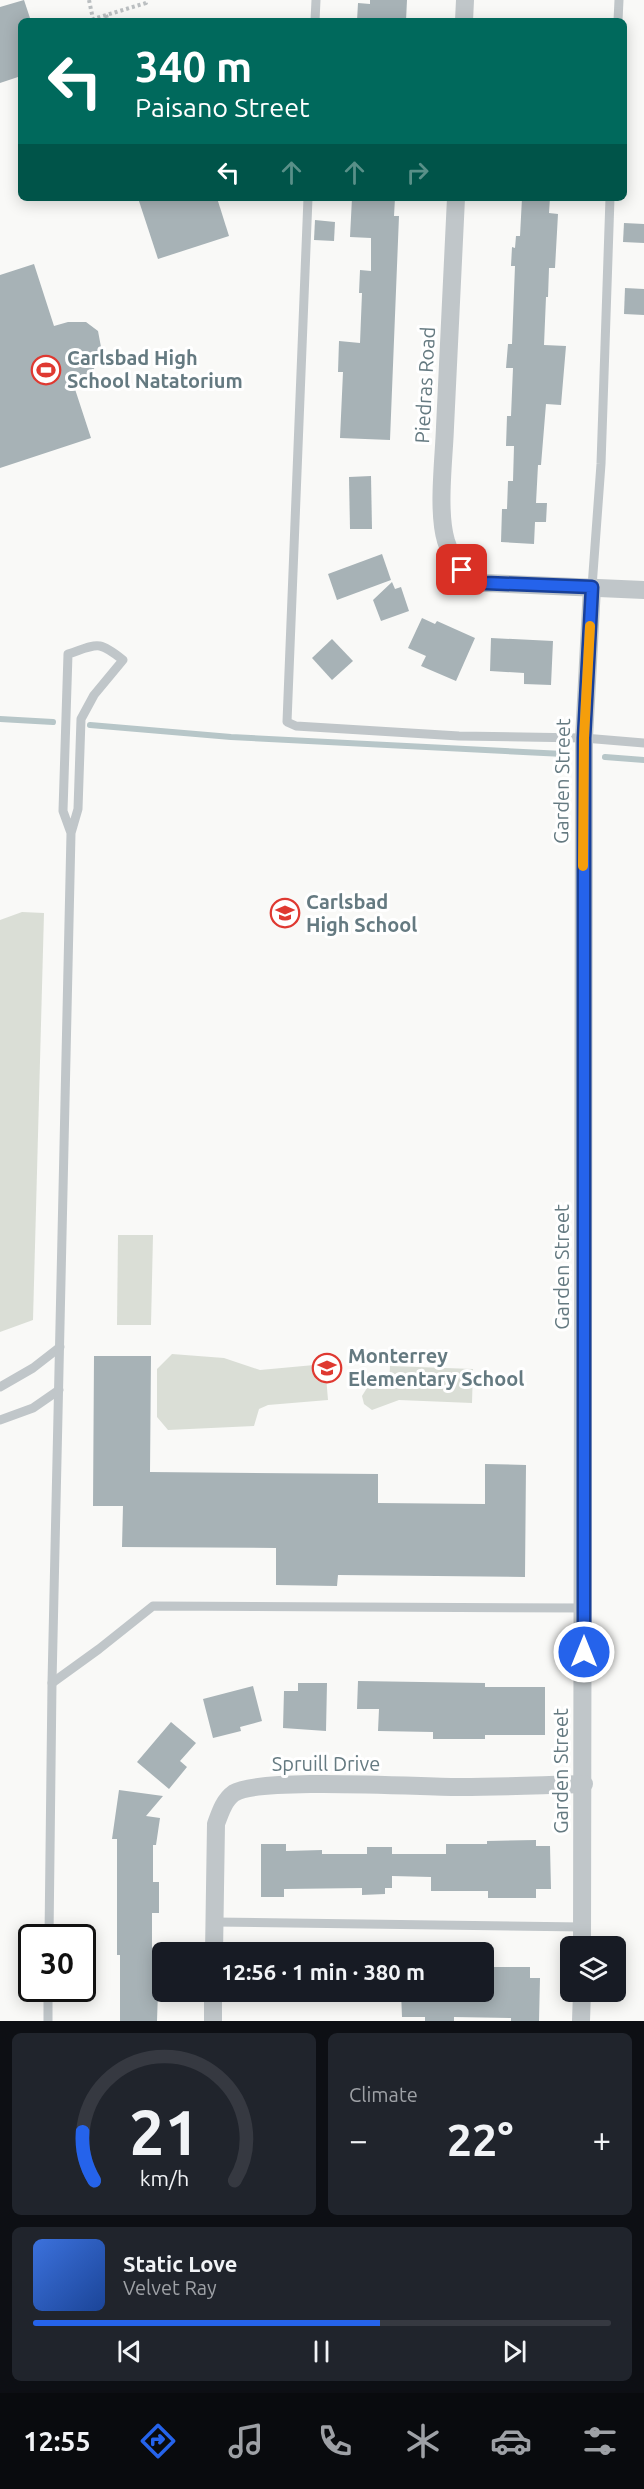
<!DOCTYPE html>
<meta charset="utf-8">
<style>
:root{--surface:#171b24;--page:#20242c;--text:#f1f3f6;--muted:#9ea1a6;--line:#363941;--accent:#2563eb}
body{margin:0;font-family:Ubuntu,sans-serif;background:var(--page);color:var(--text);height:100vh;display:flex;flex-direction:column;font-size:22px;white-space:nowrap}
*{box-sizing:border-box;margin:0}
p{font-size:20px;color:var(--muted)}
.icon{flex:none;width:33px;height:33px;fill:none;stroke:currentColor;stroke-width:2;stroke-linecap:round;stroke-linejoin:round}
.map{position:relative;height:2021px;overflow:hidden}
.panel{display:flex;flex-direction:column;gap:12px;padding:12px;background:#0d0f14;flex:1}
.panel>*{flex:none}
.banner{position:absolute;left:18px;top:18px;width:609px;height:183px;border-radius:9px;box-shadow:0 3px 15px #0003;background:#00695c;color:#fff;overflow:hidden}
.fabs{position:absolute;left:560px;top:1936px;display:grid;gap:12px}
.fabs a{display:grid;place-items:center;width:66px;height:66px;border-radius:9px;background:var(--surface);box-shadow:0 3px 15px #0003;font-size:30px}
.speed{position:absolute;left:18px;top:1924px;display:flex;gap:12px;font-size:30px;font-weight:700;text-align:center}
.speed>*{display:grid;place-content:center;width:78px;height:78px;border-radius:50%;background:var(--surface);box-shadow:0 3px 15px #0003;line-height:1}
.speed .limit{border:3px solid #111;border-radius:9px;background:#fff;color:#111}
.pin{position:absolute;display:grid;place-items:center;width:51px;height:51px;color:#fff;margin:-26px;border-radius:12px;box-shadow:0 3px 9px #0006}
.me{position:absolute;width:66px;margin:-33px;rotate:0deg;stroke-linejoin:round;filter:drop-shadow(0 0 4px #0008)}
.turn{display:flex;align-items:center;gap:21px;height:126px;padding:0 18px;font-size:27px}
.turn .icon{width:78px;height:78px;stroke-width:2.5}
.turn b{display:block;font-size:42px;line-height:51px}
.lanes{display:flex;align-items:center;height:57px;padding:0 18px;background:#0003;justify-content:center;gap:30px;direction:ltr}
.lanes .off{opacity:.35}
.big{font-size:45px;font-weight:600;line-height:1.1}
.panel .tile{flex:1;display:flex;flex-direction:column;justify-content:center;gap:9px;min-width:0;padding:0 21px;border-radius:9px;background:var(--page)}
.panel .dial{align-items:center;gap:0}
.dial svg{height:156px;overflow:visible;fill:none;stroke:var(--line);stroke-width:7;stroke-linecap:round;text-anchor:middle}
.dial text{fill:var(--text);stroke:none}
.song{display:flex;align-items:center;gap:18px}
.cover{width:72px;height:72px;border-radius:9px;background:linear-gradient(135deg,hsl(220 70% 55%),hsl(220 70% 35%))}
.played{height:6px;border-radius:3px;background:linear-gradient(90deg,var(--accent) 60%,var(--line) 60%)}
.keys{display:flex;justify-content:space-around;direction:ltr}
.heat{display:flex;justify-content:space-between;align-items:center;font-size:33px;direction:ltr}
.panel .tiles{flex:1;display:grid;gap:12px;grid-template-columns:1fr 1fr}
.tile:last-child{grid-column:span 2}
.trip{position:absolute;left:152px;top:1942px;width:342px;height:60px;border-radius:9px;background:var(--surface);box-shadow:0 3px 15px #0003;font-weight:600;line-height:60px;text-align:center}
.tab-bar{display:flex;height:96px;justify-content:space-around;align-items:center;background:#090b0e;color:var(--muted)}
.tab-bar .icon{width:42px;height:42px}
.tab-bar .current{color:var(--accent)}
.tab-bar b{font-size:27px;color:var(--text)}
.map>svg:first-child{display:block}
</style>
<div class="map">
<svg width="644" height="2021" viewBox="0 0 644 2021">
<rect width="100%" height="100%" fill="#f9f9f7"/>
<g fill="#daded6">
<path d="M22,912L44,913L33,1320L0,1332V920Z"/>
<path d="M118,1235H153L151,1325H117Z"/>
<path d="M172,1354L224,1358L260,1370L325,1364L328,1400L268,1405L259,1409L254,1426L168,1430L157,1417V1369Z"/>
<path d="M390,1366L473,1369L472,1403L399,1400L372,1410L364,1404L362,1396L367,1388L376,1383L383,1388L389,1384Z"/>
</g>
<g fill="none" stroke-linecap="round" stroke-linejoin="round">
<g stroke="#b7c6c8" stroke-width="6">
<path d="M0,719L53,722"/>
<path d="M90,725L231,737L564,754"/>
<path d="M605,757L644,760"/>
</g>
</g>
<g fill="#a7b2b6">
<path d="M24,0L31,21H21V76L0,83V7Z"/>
<path d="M370,0H407L406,21H357L358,3L370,4Z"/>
<path d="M138,198H217L229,236L158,259Z"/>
<path d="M352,198H395L394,216H399L390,440L340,438L343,372H338L339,341L360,343L362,293H359L360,270L371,271V238L350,237Z"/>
<path d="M522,198H550L549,213L558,214L555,268H549L548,297H546L544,345L566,346L561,405L546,404L541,465H538L536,503H547L546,522H535L534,544L501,542L502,509H507L508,481H513L514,446H506L507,416H511L513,368H506L508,344H512L515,266H511L512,247L515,248L516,236H520Z"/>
<path d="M315,220L335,222L334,241L314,240Z"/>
<path d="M624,223L644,224V243L623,242Z"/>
<path d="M34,264L54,326L68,322H86L98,331L101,347L99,362L86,379L73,383L91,438L0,468V275Z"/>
<path d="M625,288L644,289V315L624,314Z"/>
<path d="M371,476L372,529H350L349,477Z"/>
<path d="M382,554L391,580L337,600L328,574Z"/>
<path d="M392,582L395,589L401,587L409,611L381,621L373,600Z"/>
<path d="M422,618L435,624L437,621L475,638L456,681L421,666L426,656L408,648Z"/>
<path d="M491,638L553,641L551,685L524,684V673L490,671Z"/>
<path d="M332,639L353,661L332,680L312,658Z"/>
<path d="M94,1356H151L150,1472L378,1474V1503L485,1504V1464L526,1465L525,1577L338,1575L337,1586L276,1585V1548L122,1547L123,1506H93Z"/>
<path d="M358,1681L485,1683V1687H545V1735H485V1739H433V1732L378,1731L379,1709H357Z"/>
<path d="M298,1683H327L326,1731L283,1728L284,1691H298Z"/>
<path d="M253,1686L262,1721L240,1727L241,1731L213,1738L203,1699Z"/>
<path d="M171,1722L196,1743L180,1761L187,1767L169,1789L137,1762Z"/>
<path d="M119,1790L163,1796L146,1816L160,1818L156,1845H153V1882H159V1913H152V1961H159L157,2021H120V1955H117V1839H112Z"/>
<path d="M536,1840V1846H550L551,1889H536V1898H488V1891H431V1877L392,1876V1888H385V1894L362,1895V1888L284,1889V1897H261V1844H286V1851L322,1850V1854H367V1847H392V1854H446V1844H487V1841Z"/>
<path d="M484,1967H530V1978H540L539,2021H511V2018L454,2017V2021H425V2017H402L401,1992H484Z"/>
</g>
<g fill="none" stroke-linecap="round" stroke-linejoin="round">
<g stroke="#bbbfc1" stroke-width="4" stroke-dasharray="3 3" stroke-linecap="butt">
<path d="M89,0L93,19L146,3V0"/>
<path d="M106,15L108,21"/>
</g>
<g stroke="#c0c6c9" stroke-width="9">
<path d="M315,21L316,0"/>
<path d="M618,21L619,0"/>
<path d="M308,198L287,722L296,726L459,736L584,738L644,743"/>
<path d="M592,587L601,464L610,198"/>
<path d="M0,1387L33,1368L60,1347"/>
<path d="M0,1420L33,1408L59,1390"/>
<path d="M52,1683L99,1649L153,1606L584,1608"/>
<path d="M215,1922L583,1927"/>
<path d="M49,1938L52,1683L71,833L78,809L81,719L94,695L123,660C98,640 98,644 68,654L63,811L71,833"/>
<path d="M48,2021V1989"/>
</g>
<g stroke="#c0c6c9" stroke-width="18">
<path d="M464,21L465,0"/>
<path d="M456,198C452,274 449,351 445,427C444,459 437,511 446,541C452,561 466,575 485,583L644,590"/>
<path d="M582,1947L584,738L592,587"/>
<path d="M214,1953L216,1824C220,1813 224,1800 234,1793C258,1777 422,1787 461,1787C502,1787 543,1785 584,1784"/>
<path d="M213,2021V1992"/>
<path d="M581,2021L582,1992"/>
</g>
</g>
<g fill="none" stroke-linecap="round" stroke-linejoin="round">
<g stroke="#184099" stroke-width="15">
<path id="route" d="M462,570L471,578L485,583L592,587L584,738V1652"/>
</g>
<use href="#route" stroke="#2563eb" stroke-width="10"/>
<path stroke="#f59e0b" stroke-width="10" d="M583,866L584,738L590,626"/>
</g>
<defs>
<g id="stadium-ring" transform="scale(1.5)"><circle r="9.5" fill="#fff" stroke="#df3931" stroke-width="1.5"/><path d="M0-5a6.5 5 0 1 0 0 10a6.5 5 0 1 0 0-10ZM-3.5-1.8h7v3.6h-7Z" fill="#df3931"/></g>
<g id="school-ring" transform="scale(1.5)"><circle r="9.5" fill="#fff" stroke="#df3931" stroke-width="1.5"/><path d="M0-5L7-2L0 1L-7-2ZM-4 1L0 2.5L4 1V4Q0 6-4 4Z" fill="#df3931"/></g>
</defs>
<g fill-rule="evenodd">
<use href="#stadium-ring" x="46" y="370"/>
<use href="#school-ring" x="285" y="913"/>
<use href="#school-ring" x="327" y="1368"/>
</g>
<g text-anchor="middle" stroke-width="6" stroke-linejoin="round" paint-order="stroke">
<g font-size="20" font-weight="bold" fill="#657a81" stroke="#fff" text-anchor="start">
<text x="67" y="365">Carlsbad High<tspan x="67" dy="23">School Natatorium</tspan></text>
<text x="306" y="909">Carlsbad<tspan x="306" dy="23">High School</tspan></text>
<text x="348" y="1363">Monterrey<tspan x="348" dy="23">Elementary School</tspan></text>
</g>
<g font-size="20" fill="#657a81" stroke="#fff">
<text transform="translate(425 385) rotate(-87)" y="7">Piedras Road</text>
<text transform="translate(562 781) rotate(-89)" y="7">Garden Street</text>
<text transform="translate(562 1267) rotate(-90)" y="7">Garden Street</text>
<text x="326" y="1771">Spruill Drive</text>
<text transform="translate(561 1771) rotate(-90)" y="7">Garden Street</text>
</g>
</g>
</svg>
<div class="fabs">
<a><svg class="icon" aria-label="layers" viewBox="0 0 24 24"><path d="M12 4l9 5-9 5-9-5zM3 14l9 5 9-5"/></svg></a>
</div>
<div class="speed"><div class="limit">30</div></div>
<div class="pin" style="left:462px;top:570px;background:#d93025"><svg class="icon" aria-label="arrive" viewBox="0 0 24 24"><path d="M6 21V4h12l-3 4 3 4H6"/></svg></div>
<svg class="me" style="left:584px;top:1652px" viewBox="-20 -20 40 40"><circle r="17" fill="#2563eb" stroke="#fff" stroke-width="3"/><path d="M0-11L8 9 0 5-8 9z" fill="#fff"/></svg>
<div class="trip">12:56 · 1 min · 380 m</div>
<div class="banner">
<div class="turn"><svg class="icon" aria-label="left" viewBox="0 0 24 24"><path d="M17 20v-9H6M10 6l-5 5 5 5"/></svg><div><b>340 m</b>Paisano Street</div></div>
<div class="lanes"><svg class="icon" aria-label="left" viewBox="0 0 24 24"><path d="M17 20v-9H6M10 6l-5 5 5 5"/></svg><svg class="icon off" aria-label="ahead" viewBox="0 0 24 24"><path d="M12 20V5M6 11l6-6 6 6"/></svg><svg class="icon off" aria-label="ahead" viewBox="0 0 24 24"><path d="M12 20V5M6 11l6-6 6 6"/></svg><svg class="icon off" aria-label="right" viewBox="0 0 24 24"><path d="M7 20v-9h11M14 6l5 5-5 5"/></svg></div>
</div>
</div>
<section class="panel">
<div class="tiles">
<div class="tile dial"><svg viewBox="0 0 100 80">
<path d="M14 69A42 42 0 1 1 86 69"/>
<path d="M14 69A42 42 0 0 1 8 44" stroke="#2563eb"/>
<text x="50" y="56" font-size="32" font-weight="700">21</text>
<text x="50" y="72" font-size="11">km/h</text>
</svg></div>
<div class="tile"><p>Climate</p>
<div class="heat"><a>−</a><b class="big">22°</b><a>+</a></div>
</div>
<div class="tile">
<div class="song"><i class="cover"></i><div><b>Static Love</b><p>Velvet Ray</p></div></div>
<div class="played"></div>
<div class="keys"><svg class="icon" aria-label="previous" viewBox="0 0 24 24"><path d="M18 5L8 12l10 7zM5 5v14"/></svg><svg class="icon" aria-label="pause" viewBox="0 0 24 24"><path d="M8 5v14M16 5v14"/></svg><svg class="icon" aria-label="next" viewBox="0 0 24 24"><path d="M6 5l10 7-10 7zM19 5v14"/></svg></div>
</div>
</div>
</section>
<nav class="tab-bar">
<b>12:55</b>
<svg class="icon current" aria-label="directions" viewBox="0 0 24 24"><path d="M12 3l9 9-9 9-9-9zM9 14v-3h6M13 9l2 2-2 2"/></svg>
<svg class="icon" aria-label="music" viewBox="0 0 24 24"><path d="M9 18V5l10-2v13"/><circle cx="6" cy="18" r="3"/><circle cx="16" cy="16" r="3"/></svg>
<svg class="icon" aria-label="phone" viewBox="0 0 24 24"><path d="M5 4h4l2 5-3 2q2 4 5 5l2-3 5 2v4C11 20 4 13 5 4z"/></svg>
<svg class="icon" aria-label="climate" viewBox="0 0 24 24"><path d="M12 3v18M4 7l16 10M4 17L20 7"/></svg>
<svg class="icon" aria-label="car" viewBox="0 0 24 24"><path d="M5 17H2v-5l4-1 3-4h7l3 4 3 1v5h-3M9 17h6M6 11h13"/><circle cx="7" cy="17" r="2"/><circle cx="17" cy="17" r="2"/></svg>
<svg class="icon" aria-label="filters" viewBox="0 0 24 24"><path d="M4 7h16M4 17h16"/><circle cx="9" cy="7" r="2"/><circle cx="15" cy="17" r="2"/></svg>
</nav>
